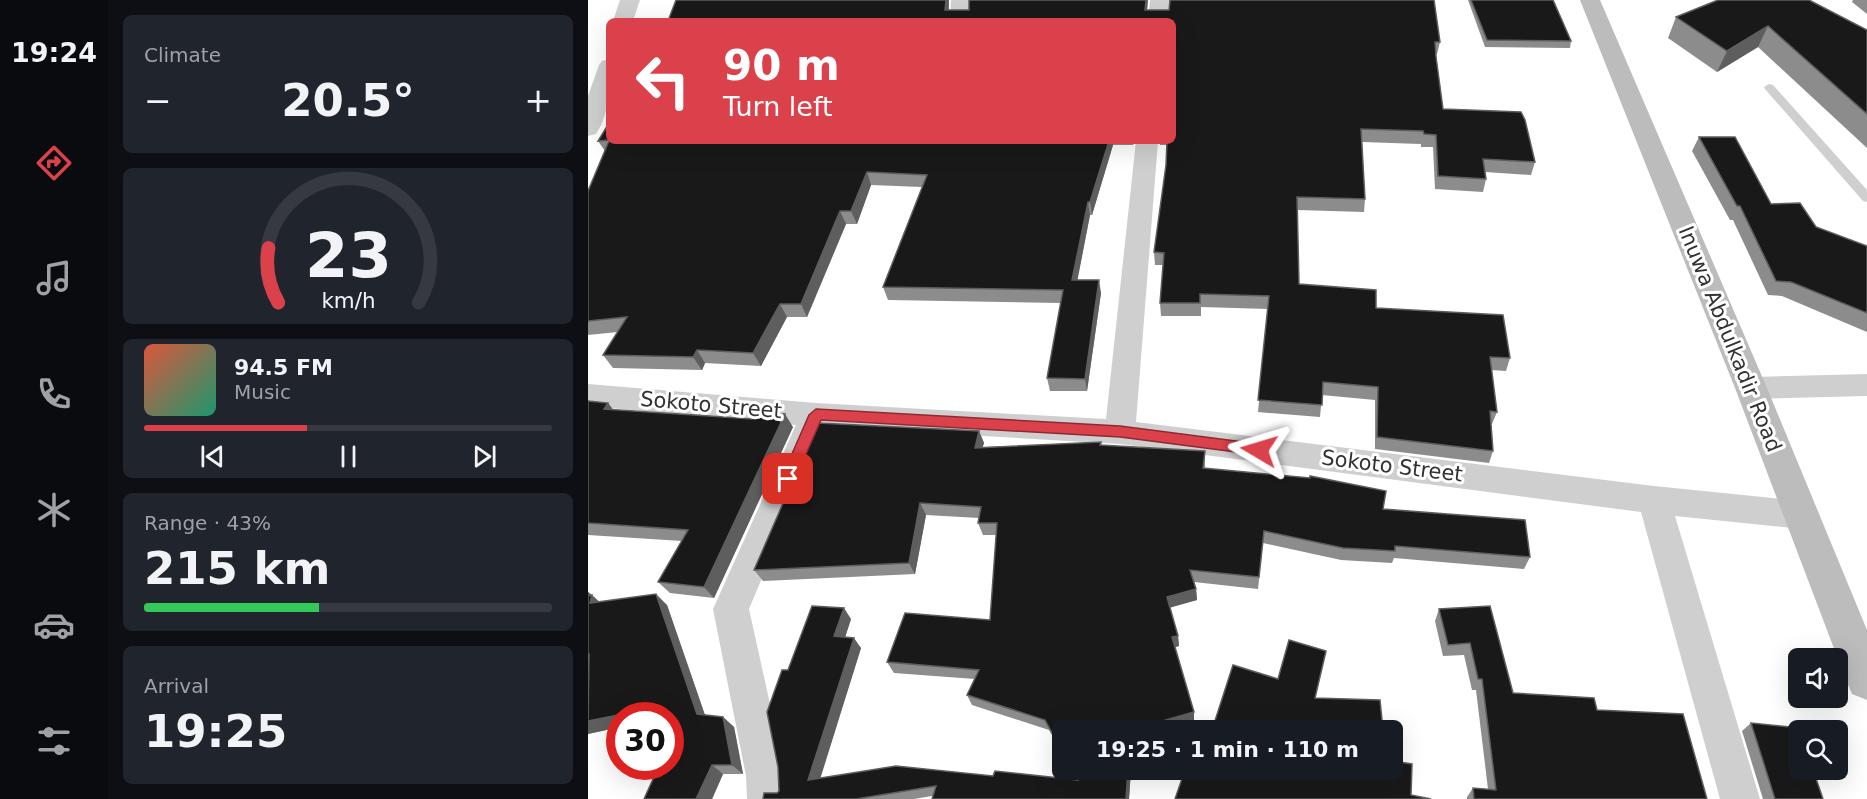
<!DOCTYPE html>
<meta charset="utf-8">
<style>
:root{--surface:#171b24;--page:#20242c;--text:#f1f3f6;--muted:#9ea1a6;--line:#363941;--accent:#db414b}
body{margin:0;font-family:"DejaVu Sans",sans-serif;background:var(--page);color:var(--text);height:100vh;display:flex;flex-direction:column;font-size:22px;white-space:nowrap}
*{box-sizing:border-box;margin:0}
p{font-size:20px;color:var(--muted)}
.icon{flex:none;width:33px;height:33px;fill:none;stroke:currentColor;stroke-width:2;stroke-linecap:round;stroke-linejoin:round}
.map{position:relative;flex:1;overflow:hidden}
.panel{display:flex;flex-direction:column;gap:15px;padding:15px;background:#0d0f14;width:480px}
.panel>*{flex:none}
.hud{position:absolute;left:18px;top:18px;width:570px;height:126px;border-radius:9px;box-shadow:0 6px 24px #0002;background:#db414b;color:#fff;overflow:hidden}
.buttons{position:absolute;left:1200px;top:648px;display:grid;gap:12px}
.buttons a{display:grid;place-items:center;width:60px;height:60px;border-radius:9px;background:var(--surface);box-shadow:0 6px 24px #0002;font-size:30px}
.speed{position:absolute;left:18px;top:702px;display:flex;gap:12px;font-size:30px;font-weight:700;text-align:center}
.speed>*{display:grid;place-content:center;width:78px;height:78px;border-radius:50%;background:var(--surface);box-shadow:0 6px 24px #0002;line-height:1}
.speed .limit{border:9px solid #d22;background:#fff;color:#111}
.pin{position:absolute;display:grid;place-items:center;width:51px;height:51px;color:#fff;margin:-26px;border-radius:12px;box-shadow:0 3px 9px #0006}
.me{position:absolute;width:66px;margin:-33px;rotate:277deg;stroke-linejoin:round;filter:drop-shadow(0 0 4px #0008)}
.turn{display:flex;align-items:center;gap:21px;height:126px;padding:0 18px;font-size:27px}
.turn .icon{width:78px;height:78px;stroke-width:2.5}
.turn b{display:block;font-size:42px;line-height:51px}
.big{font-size:45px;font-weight:700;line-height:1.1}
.panel .widget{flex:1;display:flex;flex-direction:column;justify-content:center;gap:9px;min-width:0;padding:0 21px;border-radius:9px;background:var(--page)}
.panel .dial{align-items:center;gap:0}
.dial svg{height:156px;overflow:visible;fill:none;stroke:var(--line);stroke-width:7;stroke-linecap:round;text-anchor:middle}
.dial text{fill:var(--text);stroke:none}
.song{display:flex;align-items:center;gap:18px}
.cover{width:72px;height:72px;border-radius:9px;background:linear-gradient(135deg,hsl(10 70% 55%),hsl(160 70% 35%))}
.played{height:6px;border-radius:3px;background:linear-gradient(90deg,var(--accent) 40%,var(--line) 40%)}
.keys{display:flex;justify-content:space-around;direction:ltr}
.heat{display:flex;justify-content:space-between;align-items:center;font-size:33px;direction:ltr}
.charge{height:9px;border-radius:4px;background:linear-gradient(90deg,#34c759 43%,var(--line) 0)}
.trip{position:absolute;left:464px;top:720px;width:351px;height:60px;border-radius:9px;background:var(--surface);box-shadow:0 6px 24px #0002;font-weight:700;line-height:60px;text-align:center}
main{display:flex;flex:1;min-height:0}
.tabs{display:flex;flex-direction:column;width:108px;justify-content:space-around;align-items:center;background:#090b0e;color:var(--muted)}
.tabs .icon{width:42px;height:42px}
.tabs .on{color:var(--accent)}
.tabs b{font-size:27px;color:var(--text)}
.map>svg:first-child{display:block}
</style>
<main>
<nav class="tabs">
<b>19:24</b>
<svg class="icon on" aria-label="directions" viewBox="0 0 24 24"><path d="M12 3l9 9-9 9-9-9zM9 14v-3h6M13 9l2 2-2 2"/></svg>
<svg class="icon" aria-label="music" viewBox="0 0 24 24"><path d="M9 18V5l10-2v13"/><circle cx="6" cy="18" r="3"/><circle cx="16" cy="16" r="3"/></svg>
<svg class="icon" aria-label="phone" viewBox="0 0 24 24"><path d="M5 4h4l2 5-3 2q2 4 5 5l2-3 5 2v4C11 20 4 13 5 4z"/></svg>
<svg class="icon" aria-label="climate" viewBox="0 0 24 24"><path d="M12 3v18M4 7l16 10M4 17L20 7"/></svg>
<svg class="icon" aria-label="car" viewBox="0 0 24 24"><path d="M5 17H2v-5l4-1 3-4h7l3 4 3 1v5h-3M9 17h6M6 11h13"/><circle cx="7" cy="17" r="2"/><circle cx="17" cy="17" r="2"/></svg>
<svg class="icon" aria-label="filters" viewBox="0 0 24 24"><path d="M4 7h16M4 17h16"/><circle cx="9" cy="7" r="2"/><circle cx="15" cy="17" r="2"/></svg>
</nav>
<section class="panel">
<div class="widget"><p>Climate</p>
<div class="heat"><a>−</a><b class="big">20.5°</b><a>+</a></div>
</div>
<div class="widget dial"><svg viewBox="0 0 100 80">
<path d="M14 69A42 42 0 1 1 86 69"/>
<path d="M14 69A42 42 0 0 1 9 41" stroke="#db414b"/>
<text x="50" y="56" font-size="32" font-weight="700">23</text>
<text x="50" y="72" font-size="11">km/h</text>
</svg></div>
<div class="widget">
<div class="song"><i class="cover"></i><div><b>94.5 FM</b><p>Music</p></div></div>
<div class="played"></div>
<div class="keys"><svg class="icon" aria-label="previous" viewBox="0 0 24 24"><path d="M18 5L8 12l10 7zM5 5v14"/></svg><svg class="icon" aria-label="pause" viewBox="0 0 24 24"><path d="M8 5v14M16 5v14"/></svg><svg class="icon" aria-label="next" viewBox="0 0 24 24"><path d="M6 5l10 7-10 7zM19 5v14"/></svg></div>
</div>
<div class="widget"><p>Range · 43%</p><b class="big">215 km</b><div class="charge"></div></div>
<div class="widget"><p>Arrival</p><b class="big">19:25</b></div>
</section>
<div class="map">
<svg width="1279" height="799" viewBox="0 0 1279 799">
<rect width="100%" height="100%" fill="#fff"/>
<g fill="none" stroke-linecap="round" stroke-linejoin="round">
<path fill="#cfcfcf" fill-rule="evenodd" d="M1181,84L1185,85L1279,190V202L1275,201L1177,89L1176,87Z"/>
<g fill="#cfcfcf" fill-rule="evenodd">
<path d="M32,0H52L45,21H25Z"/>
<path d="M363,0H383L382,21H362Z"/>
<path d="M562,0H582L580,21H560Z"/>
<path d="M21,59C21,84 23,112 8,134L0,136V96L11,65L14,61Z"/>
<path d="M548,141H570L548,422L1066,486L1214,501L1226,505L1231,515L1226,525L1214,529L1087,516L1172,799H1132L1053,512L532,444L238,427L161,609L198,776L199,799H159L158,776L125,609L208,425L0,406V384L228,403L518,419Z"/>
<path d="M1279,374V396L1163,399L1153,396L1148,388L1153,380L1163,377Z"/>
</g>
<path fill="#bcbcbc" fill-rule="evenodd" d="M992,0H1012L1179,388L1279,630V700L1264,694L1258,680L1147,388Z"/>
</g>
<g fill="#8c8c8c">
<path d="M361,0V10H381L560,0L559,10L852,42L849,54H848L855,109L947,162L943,175L897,172L898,179L895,192L847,189L845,147H833V144L774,142L777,199L776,212L709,210L711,284L788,308L922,358L918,371L903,370L909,412L904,424H903L905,451L901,463L787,449V400L734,395L732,417L670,412L680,309L613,307V316H573L572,303L575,265H567L566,252L578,165L579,145H572L571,141H585V21H80Z"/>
<path d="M880,0H965L983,41L982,48L897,47Z"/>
<path d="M1265,0H1279V14L1264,2Z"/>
<path d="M1088,17L1279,30V148L1170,47L1129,72L1080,38Z"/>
<path d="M21,123V141H547L545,145H525L504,215H502L489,280L513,293L499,391H462L459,378L473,303L300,300L295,287L334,187L283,185L269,224H258L219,317H199L173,366L117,363L114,370L25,368L15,355L30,332L0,335V191L17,151L10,141Z"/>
<path d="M1111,137L1183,204L1228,227L1279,246V332L1194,296L1180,295L1145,220H1142L1104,151Z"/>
<path d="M0,401L20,403L25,410L205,427L126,598L82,593L70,582L94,541L0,535Z"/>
<path d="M391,431L396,443L394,447L513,442L514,445L617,451V468L795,509L942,557L936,569L806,558L804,563L753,560L675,543L670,589L606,582L608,589L609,600L582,607L590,636L591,646L587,647L606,721L574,730H474V753L461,730L384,705L379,695L387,679L306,673L299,662L402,620L408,535H395L390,523L391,518L338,515L327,574L175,581L166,570Z"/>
<path d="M0,592L11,602L79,605L117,715L135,717L146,727L155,774H135L124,799H56L82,766V716H32V727L0,734Z"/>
<path d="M851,609L925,693L1009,710L1119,799H879V797L885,788L900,789L888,690H884L876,655L855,656L847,621Z"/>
<path d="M263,619L257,637L273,648L232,778L405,776L489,779L483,770H543L541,799H344V796L326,799H175L189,793L191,791L200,670Z"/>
<path d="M1163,723L1235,799H1175L1154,731Z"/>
</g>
<g fill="#5e5e5e">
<path d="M358,0H361L360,21L357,10Z"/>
<path d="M558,0H560L558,21L557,10Z"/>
<path d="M1180,26L1170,47L1129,72L1139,51Z"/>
<path d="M521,141H524L525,145L504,215L502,202Z"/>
<path d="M279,172L283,185L269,224L263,211Z"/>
<path d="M500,202L502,215L487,293L484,280Z"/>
<path d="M252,211L258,224L219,317L213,304Z"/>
<path d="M511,280L513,293L499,391L497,379Z"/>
<path d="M192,304L199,317L173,366L165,353Z"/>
<path d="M109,350L117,363L114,370L105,357Z"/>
<path d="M20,403L30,416L16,409Z"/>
<path d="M197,414L205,427L126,598L116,587Z"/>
<path d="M391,431L396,443L391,460L387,448Z"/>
<path d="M332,503L338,515L327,574L321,563Z"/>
<path d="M608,589L609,600L581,608L579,597Z"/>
<path d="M0,592L4,595L17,607L0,606Z"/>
<path d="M68,594L79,605L120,724L109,714Z"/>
<path d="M256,608L263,619L254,647L246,636Z"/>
<path d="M590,636L591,646L585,648L584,637Z"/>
<path d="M266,638L273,648L229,789L220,780Z"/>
<path d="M45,712L51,716H32V727L0,734V721Z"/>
<path d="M606,712V721L574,730H543Z"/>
<path d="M135,717L146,727L155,774L144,765Z"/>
<path d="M124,765L135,774L124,799H108Z"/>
<path d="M540,770H543L541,799H538Z"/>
</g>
<g fill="#191919" stroke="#5e5e5e" stroke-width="1.5">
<path d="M88,0H358L357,10H381V0H558L557,10H581L582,0H846L852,42H847L848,57L855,109L933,112L937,120L947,162L895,159L898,179L850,176L848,135L836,134L835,131L773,129L777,199L709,197L711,284L788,290V308L915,315L922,358L902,357L909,412L902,411L905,451L789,437L790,387L735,382L734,405L670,400L681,296L612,294V303H572L576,253L566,252L578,165L579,141H585V21H80Z"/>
<path d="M883,0H965L983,41L899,40Z"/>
<path d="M1130,0H1221L1279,30V114L1180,26L1139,51L1088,17Z"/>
<path d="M21,123V140L10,141Z"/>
<path d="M1111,137H1147L1183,204L1212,203L1228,227L1279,246V313L1203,282L1188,281L1152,206H1149Z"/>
<path d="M21,141H521L502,202H500L484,280H511L497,379L459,378L475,290L295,287L339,175L279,172L263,211H252L213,304H192L165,353L109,350L105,357L15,355L39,317L0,321V191Z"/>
<path d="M0,401L20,403L16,409L106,415L164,419L167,412L197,414L116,587L70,582L100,530L0,523Z"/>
<path d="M230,423L391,431L387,448L513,442L512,445L617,451L615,468L722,478V476L798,491L795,509L937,520L942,557L807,546V551L755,548L676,531L671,577L602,570L608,589L579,597L590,636L584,637L606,712L543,730H474V751L457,720L379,695L391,670L299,662L317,613L402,620L409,523H390L393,507L332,503L321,563L166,570Z"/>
<path d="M68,594L109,714L135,717L144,765H124L108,799H56L71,766H82V716H47L45,712L0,721L1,654H0V596L4,595L2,603Z"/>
<path d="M224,606L256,608L246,636L266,638L220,780L308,766L405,776L407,771L490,780L485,770H540L538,799H344L348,786L268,799H175L176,793H189L191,791L190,767L179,712L194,670H200Z"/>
<path d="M902,606L925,693L1006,698L1009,710L1095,714L1119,799H886L885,788L908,790L894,679H890L882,643L860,645L851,609Z"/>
<path d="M701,640L738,651L727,698L792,700L795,730H624L645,665L690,679Z"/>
<path d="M1163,723L1211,728L1212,730H1210V770H1225L1235,799H1187Z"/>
<path d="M804,761L824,764L823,795L843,799H587L597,770H804Z"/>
</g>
<path fill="#db414b" stroke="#8e2a31" stroke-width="1.5" d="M228,409L532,426L671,444L676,446L678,450L676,454L671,455L532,437L233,420L205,484H195L193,479L221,415Z"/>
<g text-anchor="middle" stroke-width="6" stroke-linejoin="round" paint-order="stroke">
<g font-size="21" fill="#323232" stroke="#fff">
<text transform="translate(1142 339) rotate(68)" y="7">Inuwa Abdulkadir Road</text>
<text transform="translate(123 405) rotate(5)" y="7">Sokoto Street</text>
<text transform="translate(804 466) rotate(7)" y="7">Sokoto Street</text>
</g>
</g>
</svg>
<div class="buttons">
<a><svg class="icon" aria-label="sound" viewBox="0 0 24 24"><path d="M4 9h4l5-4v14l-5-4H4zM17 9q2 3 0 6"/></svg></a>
<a><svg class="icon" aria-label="search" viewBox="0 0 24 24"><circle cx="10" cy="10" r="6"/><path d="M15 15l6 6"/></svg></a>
</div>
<div class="speed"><div class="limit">30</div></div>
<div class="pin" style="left:200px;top:479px;background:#d93025"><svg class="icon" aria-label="arrive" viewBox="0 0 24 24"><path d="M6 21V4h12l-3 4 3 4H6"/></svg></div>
<svg class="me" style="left:671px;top:450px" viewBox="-20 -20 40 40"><path d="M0-17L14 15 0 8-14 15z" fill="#db414b" stroke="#fff" stroke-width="4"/></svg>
<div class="trip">19:25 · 1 min · 110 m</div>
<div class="hud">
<div class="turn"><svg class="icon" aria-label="left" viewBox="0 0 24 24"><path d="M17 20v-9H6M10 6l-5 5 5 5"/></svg><div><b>90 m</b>Turn left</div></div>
</div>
</div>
</main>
